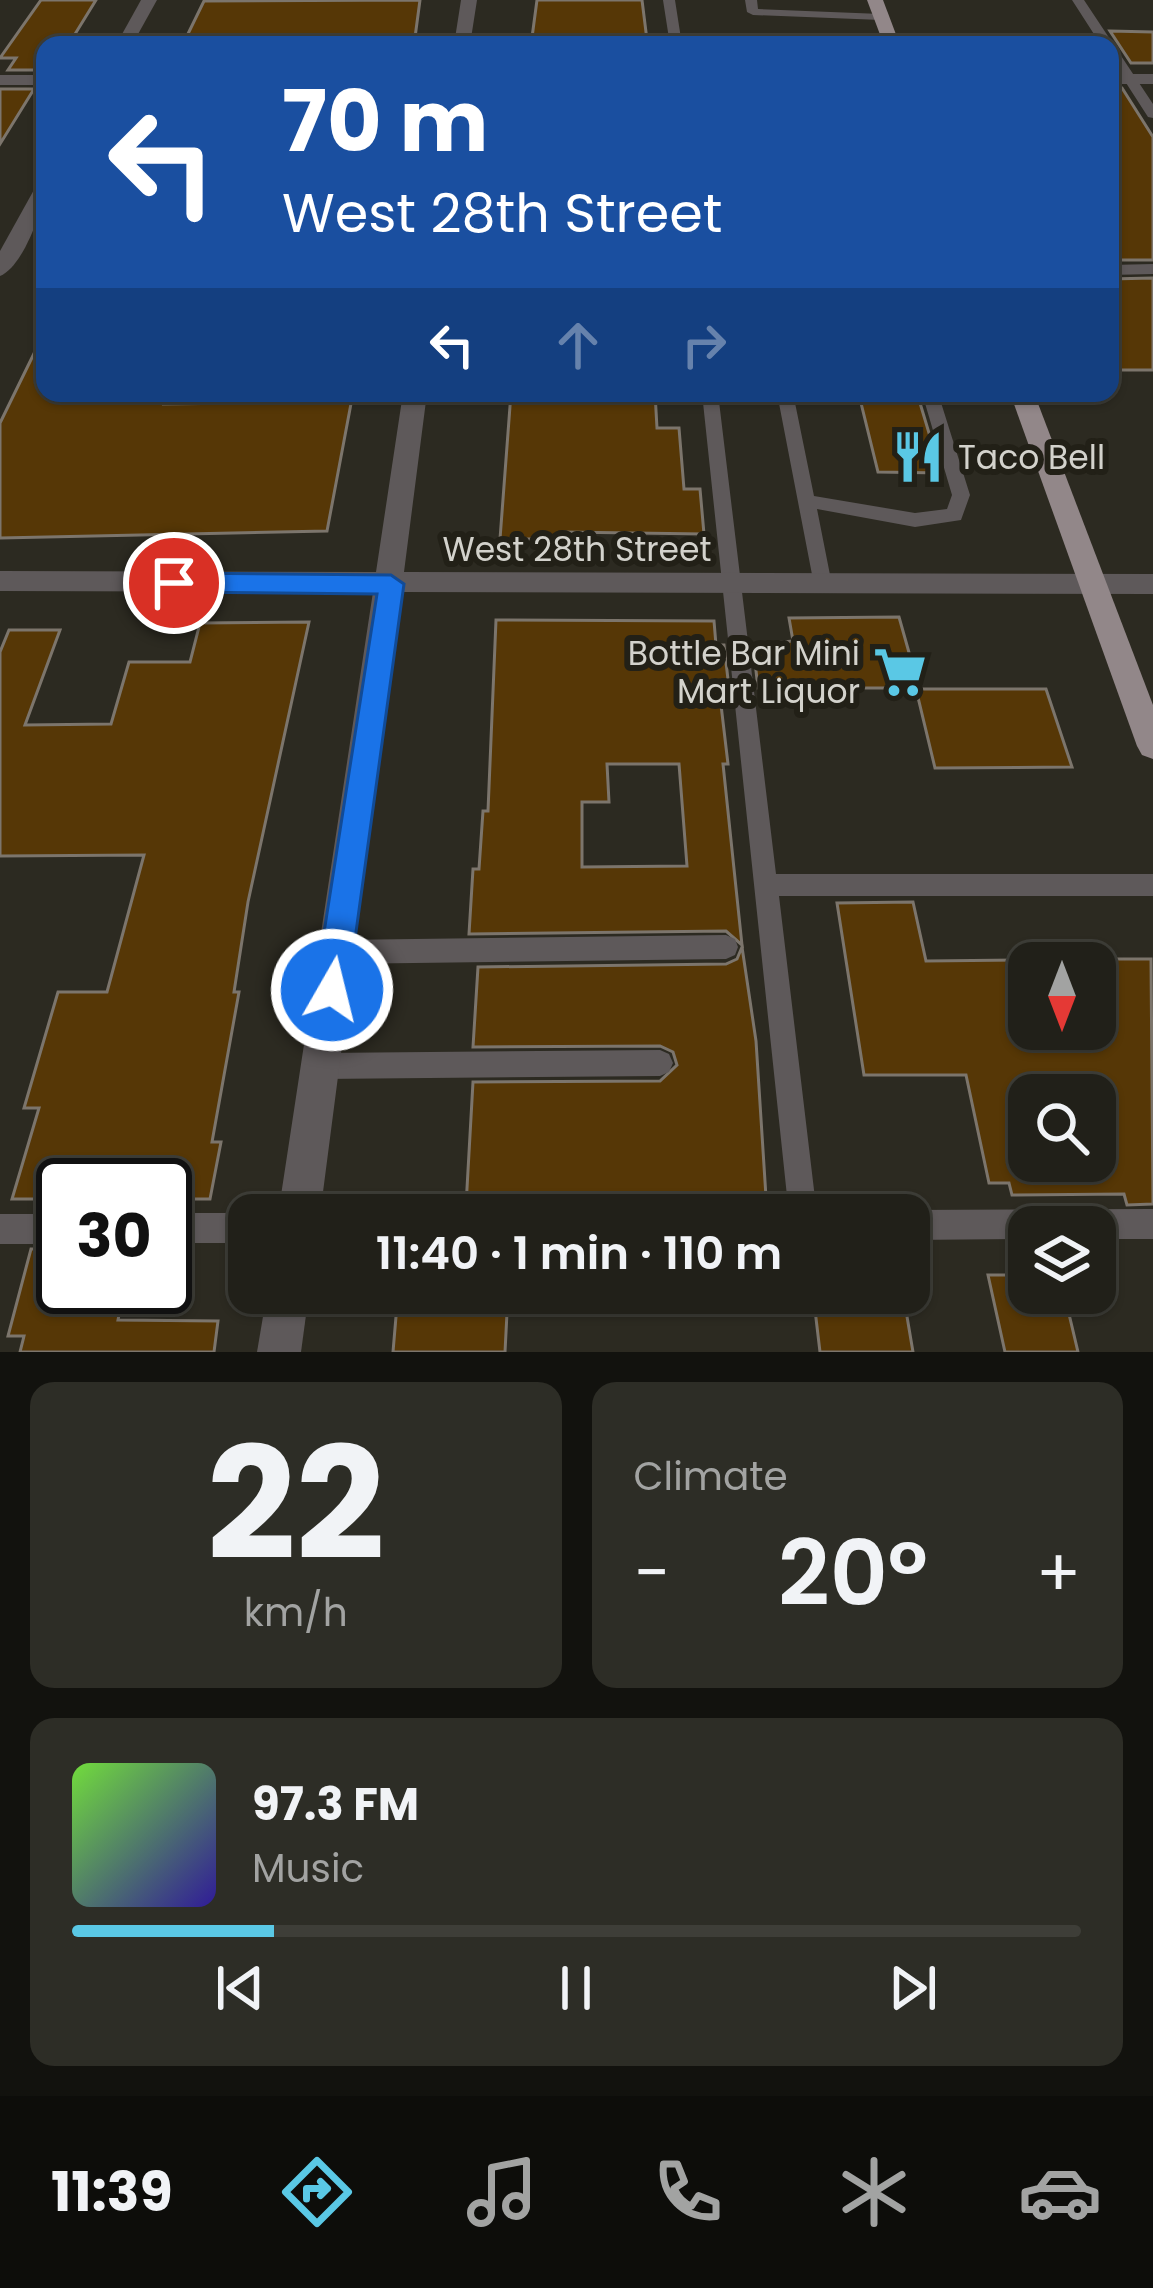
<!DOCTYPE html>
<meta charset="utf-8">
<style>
:root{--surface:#212019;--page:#2d2d26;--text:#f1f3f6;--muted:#a2a3a2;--line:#3e3e38;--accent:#5ac8e5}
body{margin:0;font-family:Poppins,sans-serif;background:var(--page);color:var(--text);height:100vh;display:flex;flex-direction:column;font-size:45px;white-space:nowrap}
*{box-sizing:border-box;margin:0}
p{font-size:39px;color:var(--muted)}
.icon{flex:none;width:66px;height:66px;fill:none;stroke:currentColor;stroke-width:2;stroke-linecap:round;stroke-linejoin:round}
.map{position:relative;height:1352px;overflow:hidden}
.sheet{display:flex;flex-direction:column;gap:30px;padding:30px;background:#12120e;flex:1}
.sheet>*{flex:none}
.hud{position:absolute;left:36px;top:36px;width:1083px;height:366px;border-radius:24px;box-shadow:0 3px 9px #0004,0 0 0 3px var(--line);background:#1a4fa0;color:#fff;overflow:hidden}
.needle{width:78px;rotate:180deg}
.tools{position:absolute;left:1008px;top:942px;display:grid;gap:24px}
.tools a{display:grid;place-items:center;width:108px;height:108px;border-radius:24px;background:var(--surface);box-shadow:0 3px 9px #0004,0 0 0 3px var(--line);font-size:60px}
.speed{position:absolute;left:36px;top:1158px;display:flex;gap:24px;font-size:60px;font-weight:700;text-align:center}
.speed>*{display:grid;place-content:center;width:156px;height:156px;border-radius:50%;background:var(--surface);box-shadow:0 3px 9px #0004,0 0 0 3px var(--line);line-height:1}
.speed .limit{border:6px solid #111;border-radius:18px;background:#fff;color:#111}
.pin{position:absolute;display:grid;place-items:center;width:102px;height:102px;color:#fff;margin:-51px;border:6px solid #fff;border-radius:50%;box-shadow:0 3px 12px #0007}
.me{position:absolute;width:132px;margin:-66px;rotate:8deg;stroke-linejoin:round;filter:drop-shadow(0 0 9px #0008)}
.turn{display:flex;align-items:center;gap:42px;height:252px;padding:0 48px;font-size:54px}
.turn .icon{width:156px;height:156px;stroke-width:2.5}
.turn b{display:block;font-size:84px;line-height:102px}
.lanes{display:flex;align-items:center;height:114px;padding:0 48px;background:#0003;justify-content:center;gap:60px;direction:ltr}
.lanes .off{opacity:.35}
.big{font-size:90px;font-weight:600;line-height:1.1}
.sheet .widget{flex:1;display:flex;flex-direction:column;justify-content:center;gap:18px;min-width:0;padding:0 42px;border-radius:24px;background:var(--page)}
.sheet .dial{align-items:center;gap:0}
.dial b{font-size:156px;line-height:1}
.song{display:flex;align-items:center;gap:36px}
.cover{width:144px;height:144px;border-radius:18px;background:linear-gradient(135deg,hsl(100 70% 55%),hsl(250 70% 35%))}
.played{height:12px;border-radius:6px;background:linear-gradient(90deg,var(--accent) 20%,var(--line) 20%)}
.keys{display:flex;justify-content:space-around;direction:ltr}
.heat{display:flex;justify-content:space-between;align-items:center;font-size:66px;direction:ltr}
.sheet .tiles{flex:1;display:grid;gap:30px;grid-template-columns:1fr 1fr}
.widget:last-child{grid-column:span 2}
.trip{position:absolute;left:228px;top:1194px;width:702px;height:120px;border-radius:24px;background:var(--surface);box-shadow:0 3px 9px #0004,0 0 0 3px var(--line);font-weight:600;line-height:120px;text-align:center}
.tabs{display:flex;height:192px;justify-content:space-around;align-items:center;background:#0d0d0a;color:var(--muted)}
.tabs .icon{width:84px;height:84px}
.tabs .active{color:var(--accent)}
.tabs b{font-size:54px;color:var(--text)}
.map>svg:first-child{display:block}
</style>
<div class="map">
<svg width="1153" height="1352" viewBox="0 0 1153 1352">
<rect width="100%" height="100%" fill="#2c2a21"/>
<g fill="#563706" stroke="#7c756c" stroke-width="3" fill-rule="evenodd">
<path d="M41,0H96L72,39L45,45V70H8L16,58H0Z"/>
<path d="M420,0L414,45L183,44L204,1Z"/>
<path d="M537,0H642L647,40L531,45Z"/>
<path d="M1110,31L1153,32V63H1131Z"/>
<path d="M1110,88H1122L1153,137V260H1110Z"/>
<path d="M0,89H34L0,144Z"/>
<path d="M1153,278V370H1110V279Z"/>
<path d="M45,331V393H168L164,404L241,403L244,393H353L327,531L0,538V423Z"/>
<path d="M511,393H655L657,428H679L684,489H700L704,534L564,532V539H500Z"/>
<path d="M861,403H920L941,473L878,472Z"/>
<path d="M899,617L919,688H758L753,645L793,641L789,618Z"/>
<path d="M496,620L714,621L716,645H724L729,688H719L728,764H723L742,945L726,931L469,934L473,869H479L483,811H488ZM607,764H679L687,866L582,867V802H609Z"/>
<path d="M309,622L248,902L234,992H239L212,1142H221L210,1199H165V1185H63V1210H41L44,1199H12L39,1108H24L58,992H107L144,855L0,856V652L9,630H60L25,725L111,724L129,662H190L200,623Z"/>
<path d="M916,689H1046L1072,767L935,768Z"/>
<path d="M913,902L926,961L1029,960V1029H1095V959H1151L1153,1204L1127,1205L1124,1194L1012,1195L1009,1183H989L966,1075H864L837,903ZM1029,1095H1095V1161H1029Z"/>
<path d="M742,947L756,1041L766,1197H624V1206H466L473,1082L660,1081L677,1065L673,1052L660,1046L473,1047L478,967L726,964L737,959Z"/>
<path d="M31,1249H63V1287L75,1289L70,1310H120L118,1320L218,1321L214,1352H20L24,1336H8Z"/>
<path d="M988,1275H1029V1293H1064L1078,1352H1005Z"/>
<path d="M398,1293H508L505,1352H393Z"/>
<path d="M813,1293H903L913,1352H820Z"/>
</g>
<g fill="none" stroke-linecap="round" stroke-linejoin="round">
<g fill="#5e595a" fill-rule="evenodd">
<path d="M663,0H675L682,45H670Z"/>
<path d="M745,0H757L758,9L881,14L887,17L881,20L753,15L747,12Z"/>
<path d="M1072,0H1084L1153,104V118L1148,117L1110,58V45H1101Z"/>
<path d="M1153,264V274L1110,275V265Z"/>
<path d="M702,393H718L776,874H1153V896H779L817,1215H789Z"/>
<path d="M777,393H793L814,496L915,513L947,509L952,495L922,393H938L970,495L961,520L915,527L817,509L832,585L822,592L815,590Z"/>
<path d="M726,935L735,939L738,947L735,955L726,959L337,964L328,960L324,952L328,944L337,940Z"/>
<path d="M660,1050L669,1054L673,1063L669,1072L660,1076L321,1079L312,1075L308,1066L312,1057L321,1053Z"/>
<path d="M1153,1209V1239H1095V1227H1029V1239L909,1240V1215H899L909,1210Z"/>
<path d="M165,1213H249L253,1215H249V1243H165Z"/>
<rect x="0" y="1214" width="63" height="30"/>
</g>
<g fill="#5e595a" fill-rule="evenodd">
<path d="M141,0H157L132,45H116Z"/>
<path d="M461,0H477L470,45H454Z"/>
<rect x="1110" y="74" width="43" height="10"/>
<rect x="0" y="75" width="45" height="10"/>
<path d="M45,182C45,207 23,267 0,276V251L35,188Z"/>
<path d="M403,393H427L404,572L1153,574V594L401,592L320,1215H278L373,592L0,591V571L376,572Z"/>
<path d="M267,1293H309L301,1352H257Z"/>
</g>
<g fill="#928789" fill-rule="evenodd">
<path d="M867,0H883L900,45H884Z"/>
<path d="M1010,393H1034L1153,705V759L1142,755L1137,746Z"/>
</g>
</g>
<path fill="#1a73e8" stroke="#114b97" stroke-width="3" d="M174,573L391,575L404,584L348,990L344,1001L332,1006L320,1001L315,990L377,594L174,592L161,583Z"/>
<defs>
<g id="restaurant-bare" transform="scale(4.14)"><path d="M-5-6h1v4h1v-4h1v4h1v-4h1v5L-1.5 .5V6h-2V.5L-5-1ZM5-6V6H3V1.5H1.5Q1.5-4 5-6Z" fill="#5ac8e5" stroke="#222017" stroke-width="2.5" paint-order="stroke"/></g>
<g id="supermarket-bare" transform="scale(4.14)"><path d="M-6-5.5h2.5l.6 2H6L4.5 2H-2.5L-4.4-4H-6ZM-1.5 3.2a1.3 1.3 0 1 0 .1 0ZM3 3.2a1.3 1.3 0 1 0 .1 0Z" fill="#5ac8e5" stroke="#222017" stroke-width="2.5" paint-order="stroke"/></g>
</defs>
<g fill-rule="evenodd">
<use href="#restaurant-bare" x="918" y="457"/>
<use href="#supermarket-bare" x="900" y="672"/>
</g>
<g text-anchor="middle" stroke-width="12" stroke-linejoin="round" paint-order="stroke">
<g font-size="33" fill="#d3d2cc" stroke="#222017" text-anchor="start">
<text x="958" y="469">Taco Bell</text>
<text x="860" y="665" text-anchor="end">Bottle Bar Mini<tspan x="860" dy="38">Mart Liquor</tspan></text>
</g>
<g font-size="33" fill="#d3d2cc" stroke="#222017">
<text x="577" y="561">West 28th Street</text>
</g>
</g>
</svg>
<div class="tools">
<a><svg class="needle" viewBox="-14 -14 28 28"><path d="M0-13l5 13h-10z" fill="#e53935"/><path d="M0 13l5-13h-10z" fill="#a2a3a2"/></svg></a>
<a><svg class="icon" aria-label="search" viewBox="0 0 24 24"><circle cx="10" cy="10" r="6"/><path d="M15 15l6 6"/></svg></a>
<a><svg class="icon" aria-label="layers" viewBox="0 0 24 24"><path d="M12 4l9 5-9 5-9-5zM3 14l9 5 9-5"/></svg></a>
</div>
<div class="speed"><div class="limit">30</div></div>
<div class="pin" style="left:174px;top:583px;background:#d93025"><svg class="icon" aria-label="arrive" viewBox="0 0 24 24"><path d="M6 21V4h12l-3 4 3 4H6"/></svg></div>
<svg class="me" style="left:332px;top:990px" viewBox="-20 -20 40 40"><circle r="17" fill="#1a73e8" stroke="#fff" stroke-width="3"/><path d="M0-11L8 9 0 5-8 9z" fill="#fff"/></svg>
<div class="trip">11:40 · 1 min · 110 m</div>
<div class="hud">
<div class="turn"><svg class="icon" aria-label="left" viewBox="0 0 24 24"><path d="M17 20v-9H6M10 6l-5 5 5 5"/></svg><div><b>70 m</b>West 28th Street</div></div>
<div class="lanes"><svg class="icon" aria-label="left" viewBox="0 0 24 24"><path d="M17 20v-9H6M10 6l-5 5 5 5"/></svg><svg class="icon off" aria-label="ahead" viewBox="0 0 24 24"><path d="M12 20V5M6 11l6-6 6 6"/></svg><svg class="icon off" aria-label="right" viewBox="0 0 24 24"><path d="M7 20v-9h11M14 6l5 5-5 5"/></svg></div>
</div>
</div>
<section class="sheet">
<div class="tiles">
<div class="widget dial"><b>22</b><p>km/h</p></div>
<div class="widget"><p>Climate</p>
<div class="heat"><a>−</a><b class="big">20°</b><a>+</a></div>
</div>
<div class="widget">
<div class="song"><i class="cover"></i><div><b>97.3 FM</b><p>Music</p></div></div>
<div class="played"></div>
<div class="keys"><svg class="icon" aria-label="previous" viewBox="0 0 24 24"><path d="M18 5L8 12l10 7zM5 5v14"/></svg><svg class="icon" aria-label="pause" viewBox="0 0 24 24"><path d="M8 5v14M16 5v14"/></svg><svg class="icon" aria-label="next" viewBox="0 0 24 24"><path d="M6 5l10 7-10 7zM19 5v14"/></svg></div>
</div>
</div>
</section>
<nav class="tabs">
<b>11:39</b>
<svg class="icon active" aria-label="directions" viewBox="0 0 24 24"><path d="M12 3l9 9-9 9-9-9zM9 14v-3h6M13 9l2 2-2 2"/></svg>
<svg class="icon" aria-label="music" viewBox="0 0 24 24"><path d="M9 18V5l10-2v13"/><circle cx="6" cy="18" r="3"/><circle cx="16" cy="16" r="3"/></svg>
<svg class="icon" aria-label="phone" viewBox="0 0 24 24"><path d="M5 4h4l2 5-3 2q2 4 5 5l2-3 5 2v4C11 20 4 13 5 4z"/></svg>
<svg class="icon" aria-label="climate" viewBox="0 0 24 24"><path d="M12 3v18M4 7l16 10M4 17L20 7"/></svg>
<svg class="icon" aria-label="car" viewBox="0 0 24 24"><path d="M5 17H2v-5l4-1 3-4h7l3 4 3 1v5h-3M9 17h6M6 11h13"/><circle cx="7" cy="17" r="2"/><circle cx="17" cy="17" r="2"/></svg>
</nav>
